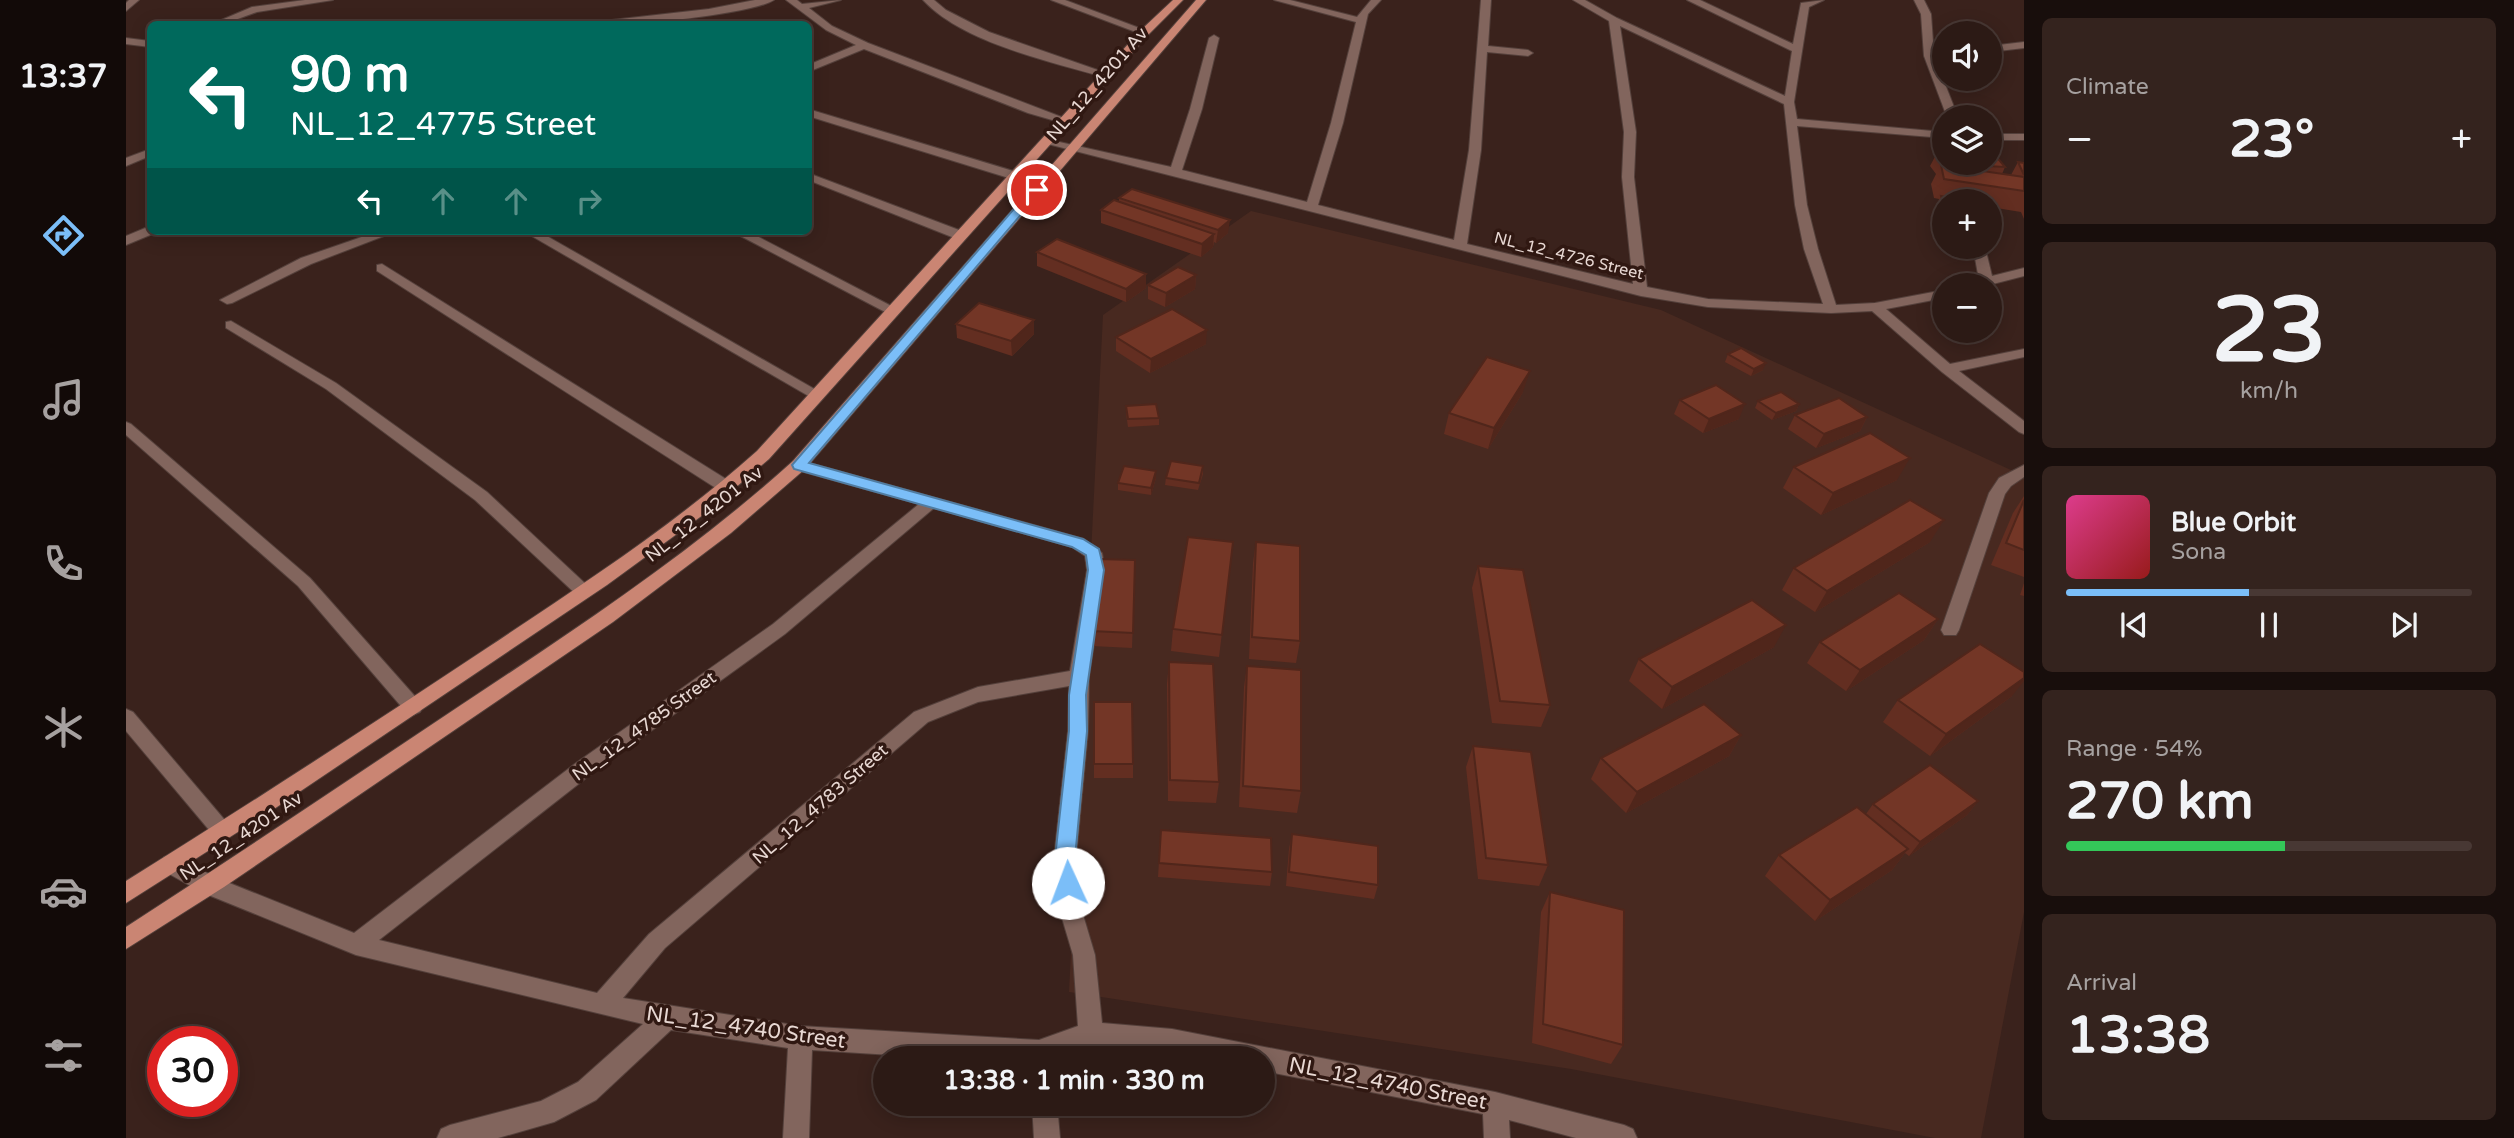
<!DOCTYPE html>
<meta charset="utf-8">
<style>
:root{--surface:#2c1a15;--page:#34231e;--text:#f1f3f6;--muted:#a6a1a0;--line:#483834;--accent:#7bbef8}
body{margin:0;font-family:"Varela Round",sans-serif;background:var(--page);color:var(--text);height:100vh;display:flex;flex-direction:column;font-size:26px;white-space:nowrap}
*{box-sizing:border-box;margin:0}
p{font-size:23px;color:var(--muted)}
.icon{flex:none;width:38px;height:38px;fill:none;stroke:currentColor;stroke-width:2;stroke-linecap:round;stroke-linejoin:round}
.map{position:relative;flex:1;overflow:hidden}
.details{display:flex;flex-direction:column;gap:18px;padding:18px;background:#180e0c;width:490px}
.details>*{flex:none}
.banner{position:absolute;left:21px;top:21px;width:665px;height:214px;border-radius:10px;box-shadow:0 4px 18px #0003,0 0 0 2px var(--line);background:#00695c;color:#fff;overflow:hidden}
.tools{position:absolute;left:1806px;top:21px;display:grid;gap:14px}
.tools a{display:grid;place-items:center;width:70px;height:70px;border-radius:50%;background:var(--surface);box-shadow:0 4px 18px #0003,0 0 0 2px var(--line);font-size:35px}
.speed{position:absolute;left:21px;top:1026px;display:flex;gap:14px;font-size:35px;font-weight:700;text-align:center}
.speed>*{display:grid;place-content:center;width:91px;height:91px;border-radius:50%;background:var(--surface);box-shadow:0 4px 18px #0003,0 0 0 2px var(--line);line-height:1}
.speed .limit{border:10px solid #d22;background:#fff;color:#111}
.pin{position:absolute;display:grid;place-items:center;width:60px;height:60px;color:#fff;margin:-30px;border:4px solid #fff;border-radius:50%;box-shadow:0 2px 7px #0007}
.me{position:absolute;width:77px;margin:-38px;rotate:358deg;stroke-linejoin:round;filter:drop-shadow(0 0 5px #0008)}
.turn{display:flex;align-items:center;gap:24px;height:147px;padding:0 28px;font-size:32px}
.turn .icon{width:91px;height:91px;stroke-width:2.5}
.turn b{display:block;font-size:49px;line-height:60px}
.lanes{display:flex;align-items:center;height:66px;padding:0 28px;background:#0003;justify-content:center;gap:35px;direction:ltr}
.lanes .off{opacity:.35}
.big{font-size:52px;font-weight:700;line-height:1.1}
.details .card{flex:1;display:flex;flex-direction:column;justify-content:center;gap:10px;min-width:0;padding:0 24px;border-radius:10px;background:var(--page)}
.details .dial{align-items:center;gap:0}
.dial b{font-size:91px;line-height:1}
.song{display:flex;align-items:center;gap:21px}
.cover{width:84px;height:84px;border-radius:10px;background:linear-gradient(135deg,hsl(330 70% 55%),hsl(0 70% 35%))}
.played{height:7px;border-radius:4px;background:linear-gradient(90deg,var(--accent) 45%,var(--line) 45%)}
.keys{display:flex;justify-content:space-around;direction:ltr}
.heat{display:flex;justify-content:space-between;align-items:center;font-size:38px;direction:ltr}
.charge{height:10px;border-radius:5px;background:linear-gradient(90deg,#34c759 54%,var(--line) 0)}
.trip{position:absolute;left:747px;top:1046px;width:402px;height:70px;border-radius:35px;background:var(--surface);box-shadow:0 4px 18px #0003,0 0 0 2px var(--line);font-weight:700;line-height:70px;text-align:center}
main{display:flex;flex:1;min-height:0}
.dock{display:flex;flex-direction:column;width:126px;justify-content:space-around;align-items:center;background:#120a08;color:var(--muted)}
.dock .icon{width:49px;height:49px}
.dock .on{color:var(--accent)}
.dock b{font-size:32px;color:var(--text)}
.map>svg:first-child{display:block}
</style>
<main>
<nav class="dock">
<b>13:37</b>
<svg class="icon on" aria-label="directions" viewBox="0 0 24 24"><path d="M12 3l9 9-9 9-9-9zM9 14v-3h6M13 9l2 2-2 2"/></svg>
<svg class="icon" aria-label="music" viewBox="0 0 24 24"><path d="M9 18V5l10-2v13"/><circle cx="6" cy="18" r="3"/><circle cx="16" cy="16" r="3"/></svg>
<svg class="icon" aria-label="phone" viewBox="0 0 24 24"><path d="M5 4h4l2 5-3 2q2 4 5 5l2-3 5 2v4C11 20 4 13 5 4z"/></svg>
<svg class="icon" aria-label="climate" viewBox="0 0 24 24"><path d="M12 3v18M4 7l16 10M4 17L20 7"/></svg>
<svg class="icon" aria-label="car" viewBox="0 0 24 24"><path d="M5 17H2v-5l4-1 3-4h7l3 4 3 1v5h-3M9 17h6M6 11h13"/><circle cx="7" cy="17" r="2"/><circle cx="17" cy="17" r="2"/></svg>
<svg class="icon" aria-label="filters" viewBox="0 0 24 24"><path d="M4 7h16M4 17h16"/><circle cx="9" cy="7" r="2"/><circle cx="15" cy="17" r="2"/></svg>
</nav>
<div class="map">
<svg width="1898" height="1138" viewBox="0 0 1898 1138">
<rect width="100%" height="100%" fill="#3a221c"/>
<path fill="#482920" d="M1125,211L1535,310L1898,476V912L1855,1138H1809L1445,1069L943,992L977,315Z"/>
<g fill="none" stroke-linecap="round" stroke-linejoin="round">
<g stroke="#54403b" stroke-width="2">
<g id="minor">
<path d="M3,0H13L0,11V3Z"/>
<path d="M179,0H207L131,12L98,24H86L126,7Z"/>
<path d="M629,0H648C626,14 500,27 472,24L477,21L583,9Z"/>
<path d="M660,0H671L676,4L715,0L683,8L706,26L742,43L946,121L940,124L902,113L738,49L682,72V65L730,45L700,30Z"/>
<path d="M797,0H808L820,10L863,32L986,75L977,77C923,61 837,43 797,0Z"/>
<path d="M925,0H939L1024,32L1015,34Z"/>
<path d="M1148,0H1164L1231,17L1245,0H1255L1242,14L1217,123L1192,205L1328,240L1343,150L1355,0H1365L1362,46L1402,50L1407,53L1402,56L1361,52L1355,150L1341,244L1507,284L1496,177L1498,132L1483,21L1447,0H1459L1491,18L1659,96L1666,51L1561,0H1574L1667,44L1675,3L1698,0L1683,7L1668,102L1671,119L1818,132V138L1671,126L1681,205L1692,249L1710,305L1749,303L1818,290V298L1760,309L1824,364L1898,349V357L1833,371L1898,421V434L1893,432L1816,372L1746,311L1705,313L1582,307L1515,296L914,142L920,139L1045,167L1064,109L1083,38L1088,35L1093,38L1076,109L1056,170L1181,202L1205,123L1230,22ZM1494,26L1658,104L1669,205L1678,249L1697,304L1582,299L1521,287L1508,177L1510,132Z"/>
<path d="M1788,0H1798L1805,14L1808,56L1832,117H1821L1798,56L1795,14Z"/>
<path d="M0,38L24,41V47L0,44Z"/>
<path d="M1898,42V48L1864,52V46Z"/>
<path d="M682,109L894,173L896,176L886,179L682,116Z"/>
<rect x="1864" y="134" width="34" height="6"/>
<path d="M24,149V156L0,166V158Z"/>
<path d="M682,173L841,233L842,236L836,240L831,239L682,180Z"/>
<path d="M24,226V231L29,233L0,245V236Z"/>
<path d="M253,231H271L185,264L106,303L101,304L94,300L175,258Z"/>
<path d="M397,231H412L699,395L696,398H686Z"/>
<path d="M605,231H621L775,311L768,315L763,314Z"/>
<path d="M1847,247H1859L1866,276L1898,268V276L1863,285H1841L1853,280Z"/>
<path d="M256,264L608,484L610,488L608,492H596L251,271V265Z"/>
<path d="M105,321L210,383L361,492L464,588L467,592L464,596H452L349,500L200,389L100,328V322Z"/>
<path d="M0,422L5,424L184,578L294,702L297,707L294,712L287,715L280,712L172,586L0,435Z"/>
<path d="M673,460L958,539L976,553L979,570L963,677L962,731L950,858L955,908L969,955L976,1023L1046,1029L1369,1092L1498,1125L1507,1129L1511,1138H1450L1383,1120L1384,1138H1358L1357,1114L1138,1071V1059H1077L1046,1053L965,1044L926,1059H829L686,1050L683,1138H657L662,1048L545,1030L470,1100L428,1122L372,1138H311L315,1129L324,1125L415,1101L452,1082L517,1024L230,955L75,892L38,871L35,864L38,857L46,855L91,878L228,933L450,763L647,624L793,504L667,469L665,465L667,461ZM808,508L946,547L959,556L961,570L944,671L852,687L788,712L523,934L471,993L253,940L464,775L659,634ZM943,686L942,731L928,858L933,908L947,955L952,1026L913,1040L674,1026L497,998L539,948L802,722L852,702Z"/>
<path d="M1898,465V477L1885,486L1879,494L1833,630L1830,635H1818L1815,630L1863,493L1873,478Z"/>
<path d="M0,709L7,712L103,825L107,831L103,837L96,840L89,837L0,731Z"/>
<path d="M906,1104H931L934,1138H908Z"/>
</g>
</g>
<g stroke="#54403b" stroke-width="2">
<g id="major">
<path d="M1047,0H1057L1023,34L643,459L581,512L481,585L148,809L0,903V881C122,805 242,727 361,648C454,586 547,526 631,451L1015,30Z"/>
<path d="M1070,0H1080L679,469L605,533L487,622L98,887L0,949V927C113,854 224,779 335,705C450,629 564,554 667,461Z"/>
</g>
</g>
<use href="#minor" fill="#82655d" fill-rule="evenodd"/>
<use href="#major" fill="#ca8573" fill-rule="evenodd"/>
</g>
<g fill="#632e21">
<path d="M1811,153L1879,167L1876,174L1885,175L1892,162L1898,163V219L1895,212L1864,207V201H1818V216L1814,215L1812,203L1813,199L1808,198L1805,184L1810,174L1804,166Z"/>
<path d="M993,198L1102,233L1090,243L1088,242L1087,247L1075,257L975,223V210L993,202Z"/>
<path d="M911,252L1020,288L1000,302L911,266Z"/>
<path d="M1070,275L1069,289L1039,307L1022,299V285Z"/>
<path d="M830,324L908,334L886,356L831,338Z"/>
<path d="M990,337L1080,344L1024,373L990,351Z"/>
<path d="M1602,354L1637,370L1625,376L1599,362Z"/>
<path d="M1397,392L1362,449L1318,434L1323,413Z"/>
<path d="M1554,400L1613,419L1577,433L1548,414Z"/>
<path d="M1632,401L1673,404L1670,411L1646,420L1629,408Z"/>
<path d="M1000,406L1033,418V425L1002,427L1000,413Z"/>
<path d="M1669,415L1741,417L1734,431L1690,448L1662,429Z"/>
<path d="M1077,466V474L1072,490L1039,485L1040,478Z"/>
<path d="M1668,467L1771,480L1695,515L1657,488Z"/>
<path d="M1030,478L1025,495L992,490V483Z"/>
<path d="M1898,496V577L1865,565L1887,513Z"/>
<path d="M1107,542L1093,657L1045,651L1047,629Z"/>
<path d="M1130,542L1174,641L1170,663L1123,659L1127,563Z"/>
<path d="M1804,542L1689,612L1656,590L1668,568Z"/>
<path d="M1009,560L1006,648L966,646V631Z"/>
<path d="M1352,566L1424,705L1415,727L1366,723L1346,588Z"/>
<path d="M1898,583V596L1894,595Z"/>
<path d="M1812,619L1798,640L1720,691L1681,663L1694,642Z"/>
<path d="M1648,647L1536,709L1503,681L1513,659Z"/>
<path d="M1043,662L1093,782L1090,803L1042,801L1041,684Z"/>
<path d="M1121,666L1175,791L1171,813L1113,807L1118,687Z"/>
<path d="M1886,696L1804,756L1757,722L1772,700Z"/>
<path d="M968,702L1007,764V778H968Z"/>
<path d="M1615,735L1603,756L1500,813L1465,779L1475,758Z"/>
<path d="M1347,746L1422,865L1413,886L1352,879L1340,767Z"/>
<path d="M1852,801L1841,815L1783,856L1779,853L1766,870L1689,921L1639,876L1653,855L1740,814L1747,804Z"/>
<path d="M1035,830L1146,872L1144,886L1032,877Z"/>
<path d="M1166,834L1252,885L1248,899L1160,886L1163,849Z"/>
<path d="M1424,892L1497,1045L1485,1064L1406,1043L1415,912Z"/>
</g>
<g fill="#50261b">
<path d="M1104,220L1102,233L1090,243L1092,230Z"/>
<path d="M1088,234L1087,247L1075,257L1076,244Z"/>
<path d="M1020,274V288L1000,302V289Z"/>
<path d="M1070,275L1069,289L1039,307L1040,293Z"/>
<path d="M908,320V334L886,356L885,341Z"/>
<path d="M1081,330L1080,344L1024,373L1025,359Z"/>
<path d="M1640,363L1637,370L1625,376L1628,369Z"/>
<path d="M1404,371L1397,392L1362,449L1368,428Z"/>
<path d="M1619,404L1613,419L1577,433L1583,419Z"/>
<path d="M1673,404L1670,411L1646,420L1650,413Z"/>
<path d="M1741,417L1734,431L1690,448L1698,434Z"/>
<path d="M1784,458L1771,480L1695,515L1707,493Z"/>
<path d="M1030,471V478L1025,495V488Z"/>
<path d="M1818,520L1804,542L1689,612L1701,591Z"/>
<path d="M1812,619L1798,640L1720,691L1734,670Z"/>
<path d="M1660,625L1648,647L1536,709L1546,687Z"/>
<path d="M1898,678V681L1886,696L1804,756L1820,734Z"/>
<path d="M1615,735L1603,756L1500,813L1511,792Z"/>
<path d="M1852,801L1841,815L1783,856L1794,842Z"/>
<path d="M1782,849L1766,870L1689,921L1704,900Z"/>
</g>
<g fill="#733626" stroke="#50261b" stroke-width="2">
<path d="M1811,153H1818V163Z"/>
<path d="M1864,156H1870L1879,167L1819,164L1818,163H1864Z"/>
<path d="M1892,162L1898,163V175Z"/>
<path d="M1815,165L1898,177V191L1818,179Z"/>
<path d="M1006,189L1104,220L1092,230L993,198Z"/>
<path d="M1815,196L1847,201H1818V209Z"/>
<path d="M988,200L1088,234L1076,244L975,210Z"/>
<path d="M931,239L1020,274L1000,289L911,252Z"/>
<path d="M1052,267L1070,275L1040,293L1022,285Z"/>
<path d="M853,303L908,320L885,341L830,324Z"/>
<path d="M1046,309L1081,330L1025,359L990,337Z"/>
<path d="M1615,348L1640,363L1628,369L1602,354Z"/>
<path d="M1361,357L1404,371L1368,428L1323,413Z"/>
<path d="M1590,385L1619,404L1583,419L1554,400Z"/>
<path d="M1655,392L1673,404L1650,413L1632,401Z"/>
<path d="M1713,398L1741,417L1698,434L1669,415Z"/>
<path d="M1030,404L1033,418L1002,419L1000,406Z"/>
<path d="M1744,433L1784,458L1707,493L1668,467Z"/>
<path d="M1045,461L1077,466L1073,483L1040,478Z"/>
<path d="M998,466L1030,471L1025,488L992,483Z"/>
<path d="M1784,500L1818,520L1701,591L1668,568Z"/>
<path d="M1898,500V550L1880,543Z"/>
<path d="M1062,537L1107,542L1096,635L1047,629Z"/>
<path d="M1130,542L1174,546V641L1126,637Z"/>
<path d="M971,559L1009,560L1007,633L966,631Z"/>
<path d="M1352,566L1397,570L1424,705L1374,701Z"/>
<path d="M1773,593L1812,619L1734,670L1694,642Z"/>
<path d="M1626,600L1660,625L1546,687L1513,659Z"/>
<path d="M1854,644L1898,672V678L1820,734L1772,700Z"/>
<path d="M1043,662L1087,664L1093,782L1044,780Z"/>
<path d="M1121,666L1175,670V791L1117,786Z"/>
<path d="M968,702H1006L1007,764H968Z"/>
<path d="M1578,704L1615,735L1511,792L1475,758Z"/>
<path d="M1347,746L1405,752L1422,865L1360,858Z"/>
<path d="M1804,765L1852,801L1794,842L1747,804Z"/>
<path d="M1731,807L1782,849L1704,900L1653,855Z"/>
<path d="M1035,830L1145,838L1146,872L1033,863Z"/>
<path d="M1166,834L1252,846V885L1163,872Z"/>
<path d="M1424,892L1498,910L1497,1045L1417,1024Z"/>
</g>
<path fill="#7bbef8" stroke="#507ca1" stroke-width="2" d="M907,187L916,190L683,463L957,539L973,549L978,570L960,695L961,731L949,858L951,883L949,889L942,891L934,889L929,858L943,731V695L962,570L960,555L946,547L668,469L666,465Z"/>
<g text-anchor="middle" stroke-width="7" stroke-linejoin="round" paint-order="stroke">
<g font-size="16" fill="#e8d8d3" stroke="#301812">
<text transform="translate(1443 255) rotate(14)" y="6">NL_12_4726 Street</text>
</g>
<g font-size="18" fill="#e8d8d3" stroke="#301812">
<text transform="translate(971 84) rotate(-49)" y="6">NL_12_4201 Av</text>
<text transform="translate(578 514) rotate(-38)" y="6">NL_12_4201 Av</text>
<text transform="translate(518 726) rotate(-36)" y="6">NL_12_4785 Street</text>
<text transform="translate(694 804) rotate(-41)" y="6">NL_12_4783 Street</text>
<text transform="translate(115 836) rotate(-34)" y="6">NL_12_4201 Av</text>
</g>
<g font-size="21" fill="#e8d8d3" stroke="#301812">
<text transform="translate(620 1027) rotate(8)" y="7">NL_12_4740 Street</text>
<text transform="translate(1262 1083) rotate(11)" y="7">NL_12_4740 Street</text>
</g>
</g>
</svg>
<div class="tools">
<a><svg class="icon" aria-label="sound" viewBox="0 0 24 24"><path d="M4 9h4l5-4v14l-5-4H4zM17 9q2 3 0 6"/></svg></a>
<a><svg class="icon" aria-label="layers" viewBox="0 0 24 24"><path d="M12 4l9 5-9 5-9-5zM3 14l9 5 9-5"/></svg></a>
<a>+</a>
<a>−</a>
</div>
<div class="speed"><div class="limit">30</div></div>
<div class="pin" style="left:911px;top:190px;background:#d93025"><svg class="icon" aria-label="arrive" viewBox="0 0 24 24"><path d="M6 21V4h12l-3 4 3 4H6"/></svg></div>
<svg class="me" style="left:942px;top:883px" viewBox="-20 -20 40 40"><circle r="19" fill="#fff"/><path d="M0-13L10 11 0 6-10 11z" fill="#7bbef8"/></svg>
<div class="trip">13:38 · 1 min · 330 m</div>
<div class="banner">
<div class="turn"><svg class="icon" aria-label="left" viewBox="0 0 24 24"><path d="M17 20v-9H6M10 6l-5 5 5 5"/></svg><div><b>90 m</b>NL_12_4775 Street</div></div>
<div class="lanes"><svg class="icon" aria-label="left" viewBox="0 0 24 24"><path d="M17 20v-9H6M10 6l-5 5 5 5"/></svg><svg class="icon off" aria-label="ahead" viewBox="0 0 24 24"><path d="M12 20V5M6 11l6-6 6 6"/></svg><svg class="icon off" aria-label="ahead" viewBox="0 0 24 24"><path d="M12 20V5M6 11l6-6 6 6"/></svg><svg class="icon off" aria-label="right" viewBox="0 0 24 24"><path d="M7 20v-9h11M14 6l5 5-5 5"/></svg></div>
</div>
</div>
<section class="details">
<div class="card"><p>Climate</p>
<div class="heat"><a>−</a><b class="big">23°</b><a>+</a></div>
</div>
<div class="card dial"><b>23</b><p>km/h</p></div>
<div class="card">
<div class="song"><i class="cover"></i><div><b>Blue Orbit</b><p>Sona</p></div></div>
<div class="played"></div>
<div class="keys"><svg class="icon" aria-label="previous" viewBox="0 0 24 24"><path d="M18 5L8 12l10 7zM5 5v14"/></svg><svg class="icon" aria-label="pause" viewBox="0 0 24 24"><path d="M8 5v14M16 5v14"/></svg><svg class="icon" aria-label="next" viewBox="0 0 24 24"><path d="M6 5l10 7-10 7zM19 5v14"/></svg></div>
</div>
<div class="card"><p>Range · 54%</p><b class="big">270 km</b><div class="charge"></div></div>
<div class="card"><p>Arrival</p><b class="big">13:38</b></div>
</section>
</main>
